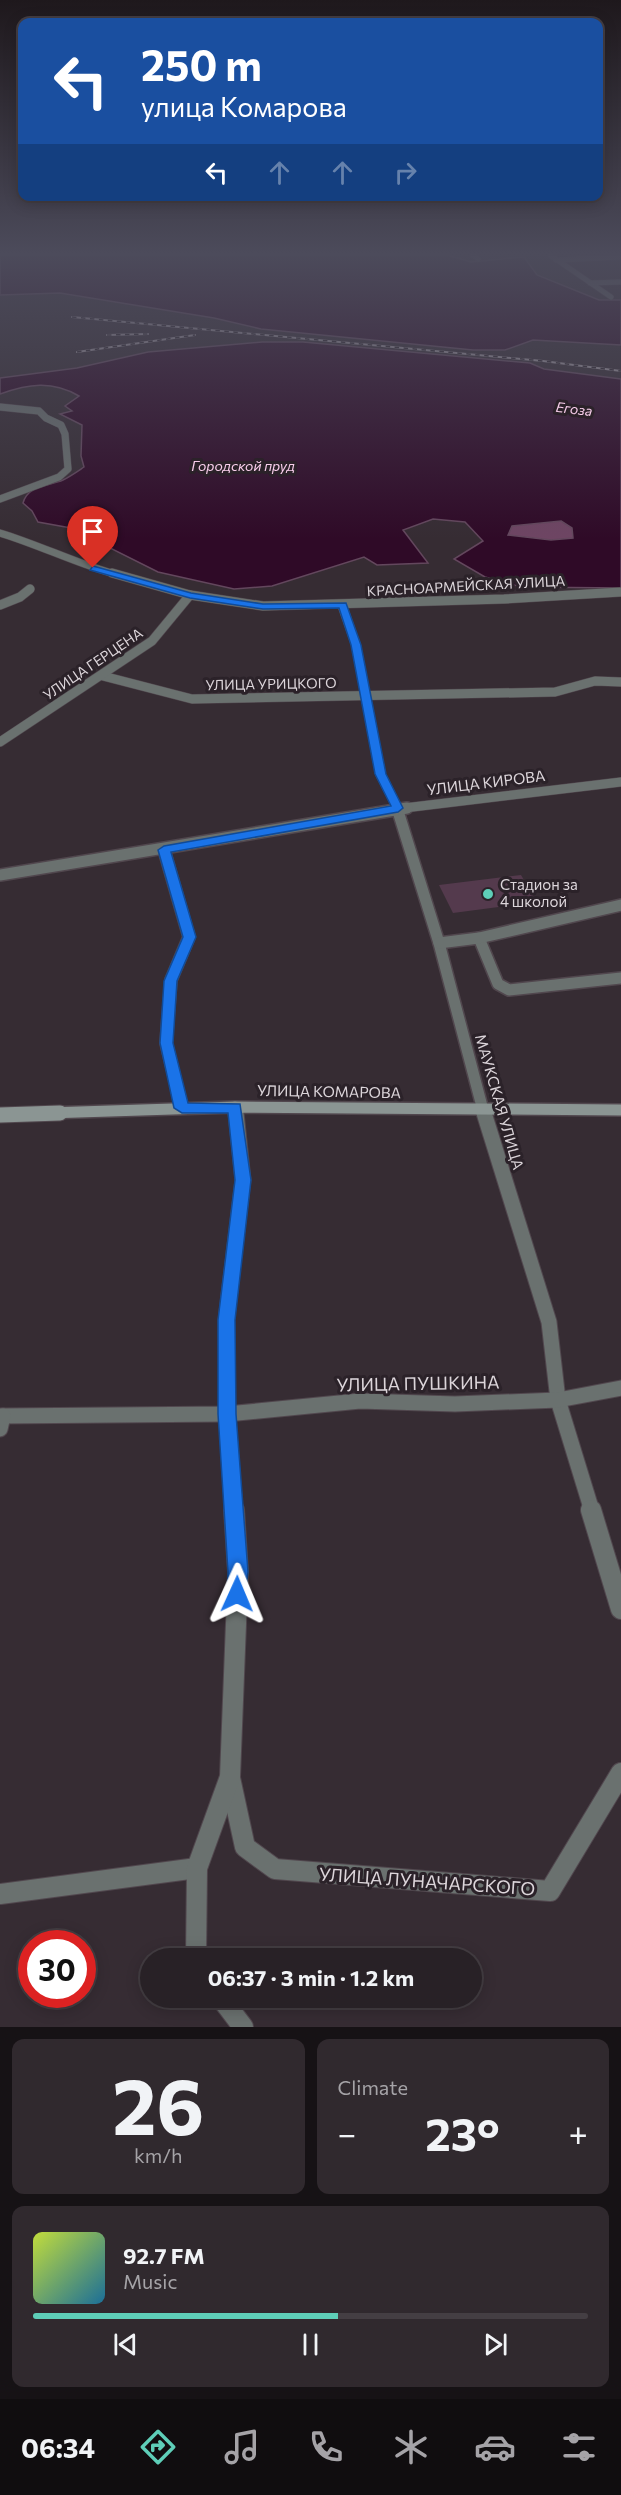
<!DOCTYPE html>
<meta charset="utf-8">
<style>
:root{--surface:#282126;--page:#30292e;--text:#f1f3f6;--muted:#a5a3a7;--line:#443e43;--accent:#5eceb8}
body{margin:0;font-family:Commissioner,sans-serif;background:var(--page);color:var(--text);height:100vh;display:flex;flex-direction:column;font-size:22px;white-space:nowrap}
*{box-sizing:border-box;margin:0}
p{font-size:20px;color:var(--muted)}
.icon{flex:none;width:33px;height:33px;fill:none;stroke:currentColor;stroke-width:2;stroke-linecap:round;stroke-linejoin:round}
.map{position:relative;height:2027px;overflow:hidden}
.sheet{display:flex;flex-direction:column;gap:12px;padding:12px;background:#161215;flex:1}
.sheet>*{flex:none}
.banner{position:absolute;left:18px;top:18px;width:585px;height:183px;border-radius:12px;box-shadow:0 3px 15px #0003,0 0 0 2px var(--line);background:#1a4fa0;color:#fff;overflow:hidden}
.speed{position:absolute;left:18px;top:1930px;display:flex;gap:12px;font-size:30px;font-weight:700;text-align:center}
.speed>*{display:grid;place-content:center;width:78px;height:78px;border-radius:50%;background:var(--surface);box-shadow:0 3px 15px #0003,0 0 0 2px var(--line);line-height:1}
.speed .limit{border:9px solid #d22;background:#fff;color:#111}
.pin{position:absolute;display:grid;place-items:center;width:51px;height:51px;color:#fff;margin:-62px -26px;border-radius:50% 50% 50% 0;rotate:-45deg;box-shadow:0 0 6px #0007}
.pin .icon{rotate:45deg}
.me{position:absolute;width:66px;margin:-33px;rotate:1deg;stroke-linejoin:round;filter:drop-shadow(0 0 4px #0008)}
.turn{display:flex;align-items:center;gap:21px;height:126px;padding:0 24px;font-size:27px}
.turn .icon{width:78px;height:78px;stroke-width:2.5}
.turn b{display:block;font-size:42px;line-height:51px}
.lanes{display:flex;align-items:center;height:57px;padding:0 24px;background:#0003;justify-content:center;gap:30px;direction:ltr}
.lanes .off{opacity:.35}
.big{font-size:45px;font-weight:700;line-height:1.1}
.sheet .tile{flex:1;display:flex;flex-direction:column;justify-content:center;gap:9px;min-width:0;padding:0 21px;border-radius:12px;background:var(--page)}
.sheet .dial{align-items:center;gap:0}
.dial b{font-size:78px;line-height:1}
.song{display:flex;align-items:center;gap:18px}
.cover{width:72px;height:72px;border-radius:9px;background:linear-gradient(135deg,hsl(70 70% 55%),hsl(200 70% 35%))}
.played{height:6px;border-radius:3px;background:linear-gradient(90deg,var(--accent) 55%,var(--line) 55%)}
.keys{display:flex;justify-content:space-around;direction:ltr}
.heat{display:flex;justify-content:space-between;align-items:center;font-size:33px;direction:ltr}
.sheet .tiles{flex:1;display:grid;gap:12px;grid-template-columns:1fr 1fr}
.tile:last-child{grid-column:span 2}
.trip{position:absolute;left:140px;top:1948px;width:342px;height:60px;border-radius:30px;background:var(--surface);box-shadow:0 3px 15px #0003,0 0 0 2px var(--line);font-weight:700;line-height:60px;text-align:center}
.dock{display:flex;height:96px;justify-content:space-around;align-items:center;background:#100d0f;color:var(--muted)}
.dock .icon{width:42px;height:42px}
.dock .on{color:var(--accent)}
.dock b{font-size:27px;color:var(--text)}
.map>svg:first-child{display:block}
</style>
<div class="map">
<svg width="621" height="2027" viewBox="0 0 621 2027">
<rect width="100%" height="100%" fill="#362c33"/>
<path fill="#543a4d" d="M521,875L537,902L453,913L439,885Z"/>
<path fill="#6e4563" d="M561,521L572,528L574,538L551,540L508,535L512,526Z"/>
<g fill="#2f0a27" stroke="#63475d" stroke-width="1.5" fill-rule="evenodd">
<path d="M0,255H447L471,262L524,257L537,275L599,300H621V345L533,340L505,350H473L261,329L214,318L60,293L0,295Z"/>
<path d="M262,342H303L530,363L544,369L621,379V588L522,587L485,577L454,559L483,541L465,522L433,519L403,530L428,563L377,565L364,557L272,586L234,589L158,572L108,547L104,538L82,530L38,522L32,511L23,503C28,485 49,486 63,480C71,476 78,471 84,467L81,456L82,425L60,414L72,411L65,406L79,396C52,380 28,384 0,394V378L77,368L148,352ZM561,521L572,528L573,538L551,540L508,535L512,526Z"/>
</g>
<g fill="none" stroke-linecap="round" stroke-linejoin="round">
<g stroke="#51474e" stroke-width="6">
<g id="street-far5">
<path d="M473,255L478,259"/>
<path d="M550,255L611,297"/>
<path d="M556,260L621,257"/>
<path d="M590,283L621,282"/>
</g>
</g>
<g stroke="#51474e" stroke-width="8">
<g id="street-far4">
<path d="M0,407L39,411L46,418L61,425L65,434L68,469L59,477L0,499"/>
<path d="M0,533C40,545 77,564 118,575"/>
</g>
</g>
<g stroke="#51474e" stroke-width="10">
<g id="street-far3">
<path d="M112,573L190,595L263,606L504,599L621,592"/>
<path d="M0,605L20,597L30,589"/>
<path d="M342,605L356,645L380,774L398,809"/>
<path d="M103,676L192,699L555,692L595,681L621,682"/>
<path d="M0,742L152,641L190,595"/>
<path d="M396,809L621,782"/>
</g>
</g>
<g stroke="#51474e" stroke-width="14">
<g id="street-far2">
<path d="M397,808L439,943L484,1114"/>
<path d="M164,850L189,937L171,980L166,1043L182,1108"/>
<path d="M0,875L407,808"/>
<path d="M479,938L498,984L509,990L621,978"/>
<path d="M439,943L479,938L621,905"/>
<path d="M235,1107L236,1114"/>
</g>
</g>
<g stroke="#51474e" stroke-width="17">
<g id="street-far1">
<path d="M484,1113L549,1322L558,1400L592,1511"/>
<path d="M0,1416L227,1414L360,1401L455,1404L558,1400L621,1388"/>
<path d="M0,1429L3,1416"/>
<path d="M234,1511L227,1414L226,1320L243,1180L236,1113"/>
</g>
</g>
<g stroke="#51474e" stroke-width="22">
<g id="street">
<path d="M591,1510L621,1609"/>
<path d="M230,1778L245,1847L275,1869L550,1891L621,1773"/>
<path d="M0,1894L197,1868"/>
<path d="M196,1959L197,1868L230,1777L238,1572L234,1510"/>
<path d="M221,1998L243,2027"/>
</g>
</g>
<g stroke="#51474e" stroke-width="14">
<path id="secondary-far1" d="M16,1114L235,1107L621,1110"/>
</g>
<g stroke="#51474e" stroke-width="17">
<path id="secondary" d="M0,1115L60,1113"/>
</g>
<use href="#street-far5" stroke="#6a716f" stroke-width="5"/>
<use href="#street-far4" stroke="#6a716f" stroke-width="7"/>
<use href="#street-far3" stroke="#6a716f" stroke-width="9"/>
<use href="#street-far2" stroke="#6a716f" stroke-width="11"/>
<use href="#street-far1" stroke="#6a716f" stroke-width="15"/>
<use href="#street" stroke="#6a716f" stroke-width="20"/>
<use href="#secondary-far1" stroke="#8b9593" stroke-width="11"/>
<use href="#secondary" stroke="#8b9593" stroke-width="15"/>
<g stroke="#a9a1a7" stroke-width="2">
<g id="rail">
<path d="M72,317L543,361L621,371"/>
<path d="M107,335L148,334"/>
<path d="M77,352L195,335"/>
</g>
</g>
<use href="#rail" stroke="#2b2229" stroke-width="1.5" stroke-dasharray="4.5" stroke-linecap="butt"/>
</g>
<linearGradient id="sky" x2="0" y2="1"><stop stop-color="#1e181c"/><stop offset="0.47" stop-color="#4c4b5b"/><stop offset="1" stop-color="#4c4b5b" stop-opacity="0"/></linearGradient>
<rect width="621" height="539" fill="url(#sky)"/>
<path fill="#1a73e8" stroke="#114b97" stroke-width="1.5" d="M93,566L191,593L263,604L346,603L361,645L386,774L403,808L398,812L171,852L196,937L177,981L173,1043L188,1103L240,1104L251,1180L235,1320L236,1414L248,1572L244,1601L237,1604L230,1601L227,1594L228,1572L218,1414V1320L235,1180L228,1113H182L174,1108L160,1043L164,981L183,937L158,850L164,846L391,806L375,774L351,645L339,608L263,609L190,598L90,570Z"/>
<circle fill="#5eceb8" stroke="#2b2229" stroke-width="2" cx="488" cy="894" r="6"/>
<g text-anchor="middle" stroke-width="6" stroke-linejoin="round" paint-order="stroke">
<g font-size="14" font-style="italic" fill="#f9ceec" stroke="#2b2229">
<text transform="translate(574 409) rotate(7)" y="5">Егоза</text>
<text x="243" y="471">Городской пруд</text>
</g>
<g font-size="14" fill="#dcd5da" stroke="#2b2229">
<text transform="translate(466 586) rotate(-3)" y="5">КРАСНОАРМЕЙСКАЯ УЛИЦА</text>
<text transform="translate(93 664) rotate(-34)" y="5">УЛИЦА ГЕРЦЕНА</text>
<text transform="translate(271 684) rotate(-1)" y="5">УЛИЦА УРИЦКОГО</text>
</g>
<g font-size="15" fill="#dcd5da" stroke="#2b2229">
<text transform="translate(486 783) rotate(-7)" y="5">УЛИЦА КИРОВА</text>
<text transform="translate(329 1092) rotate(1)" y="5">УЛИЦА КОМАРОВА</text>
<text transform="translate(499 1102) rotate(74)" y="5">МАУКСКАЯ УЛИЦА</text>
</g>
<g font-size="15" fill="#dcd5da" stroke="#2b2229" text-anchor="start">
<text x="500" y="890">Стадион за<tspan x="500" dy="17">4 школой</tspan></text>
</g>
<g font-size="18" fill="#dcd5da" stroke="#2b2229">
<text transform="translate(418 1384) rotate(-1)" y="6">УЛИЦА ПУШКИНА</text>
<text transform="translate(427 1882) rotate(4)" y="6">УЛИЦА ЛУНАЧАРСКОГО</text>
</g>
</g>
</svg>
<div class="speed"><div class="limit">30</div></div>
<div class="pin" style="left:93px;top:568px;background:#d93025"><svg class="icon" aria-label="arrive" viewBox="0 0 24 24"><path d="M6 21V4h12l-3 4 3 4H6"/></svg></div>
<svg class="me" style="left:237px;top:1594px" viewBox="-20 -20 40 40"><path d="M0-17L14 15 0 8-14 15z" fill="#1a73e8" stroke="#fff" stroke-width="4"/></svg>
<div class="trip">06:37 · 3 min · 1.2 km</div>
<div class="banner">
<div class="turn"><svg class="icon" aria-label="left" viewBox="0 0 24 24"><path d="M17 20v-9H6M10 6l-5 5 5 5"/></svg><div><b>250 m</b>улица Комарова</div></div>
<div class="lanes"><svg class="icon" aria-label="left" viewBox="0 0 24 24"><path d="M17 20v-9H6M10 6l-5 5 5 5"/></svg><svg class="icon off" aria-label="ahead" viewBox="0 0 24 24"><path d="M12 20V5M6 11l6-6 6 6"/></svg><svg class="icon off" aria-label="ahead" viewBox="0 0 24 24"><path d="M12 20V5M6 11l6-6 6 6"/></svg><svg class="icon off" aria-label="right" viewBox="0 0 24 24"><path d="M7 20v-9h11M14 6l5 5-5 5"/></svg></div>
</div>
</div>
<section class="sheet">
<div class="tiles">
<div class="tile dial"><b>26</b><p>km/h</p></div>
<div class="tile"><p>Climate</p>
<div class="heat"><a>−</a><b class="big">23°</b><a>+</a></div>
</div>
<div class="tile">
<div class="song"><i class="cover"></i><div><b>92.7 FM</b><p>Music</p></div></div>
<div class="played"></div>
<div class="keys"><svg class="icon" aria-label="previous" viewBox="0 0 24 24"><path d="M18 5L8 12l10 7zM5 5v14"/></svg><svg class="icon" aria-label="pause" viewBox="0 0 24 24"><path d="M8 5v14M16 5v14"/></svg><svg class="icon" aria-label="next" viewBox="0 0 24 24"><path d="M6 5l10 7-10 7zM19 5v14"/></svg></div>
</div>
</div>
</section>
<nav class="dock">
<b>06:34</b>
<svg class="icon on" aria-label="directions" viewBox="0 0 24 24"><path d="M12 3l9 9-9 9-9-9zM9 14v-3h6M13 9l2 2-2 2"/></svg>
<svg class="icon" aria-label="music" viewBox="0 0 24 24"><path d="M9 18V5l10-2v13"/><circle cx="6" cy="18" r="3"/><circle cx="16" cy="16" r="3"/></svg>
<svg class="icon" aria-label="phone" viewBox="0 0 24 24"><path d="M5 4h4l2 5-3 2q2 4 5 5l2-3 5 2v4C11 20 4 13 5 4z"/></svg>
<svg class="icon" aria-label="climate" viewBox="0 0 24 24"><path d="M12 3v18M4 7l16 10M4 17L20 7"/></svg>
<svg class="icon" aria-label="car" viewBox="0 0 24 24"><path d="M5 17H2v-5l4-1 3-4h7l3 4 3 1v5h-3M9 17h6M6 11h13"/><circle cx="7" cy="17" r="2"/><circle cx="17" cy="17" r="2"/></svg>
<svg class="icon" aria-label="filters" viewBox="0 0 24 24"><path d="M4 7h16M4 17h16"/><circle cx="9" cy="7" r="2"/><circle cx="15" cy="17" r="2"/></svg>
</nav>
